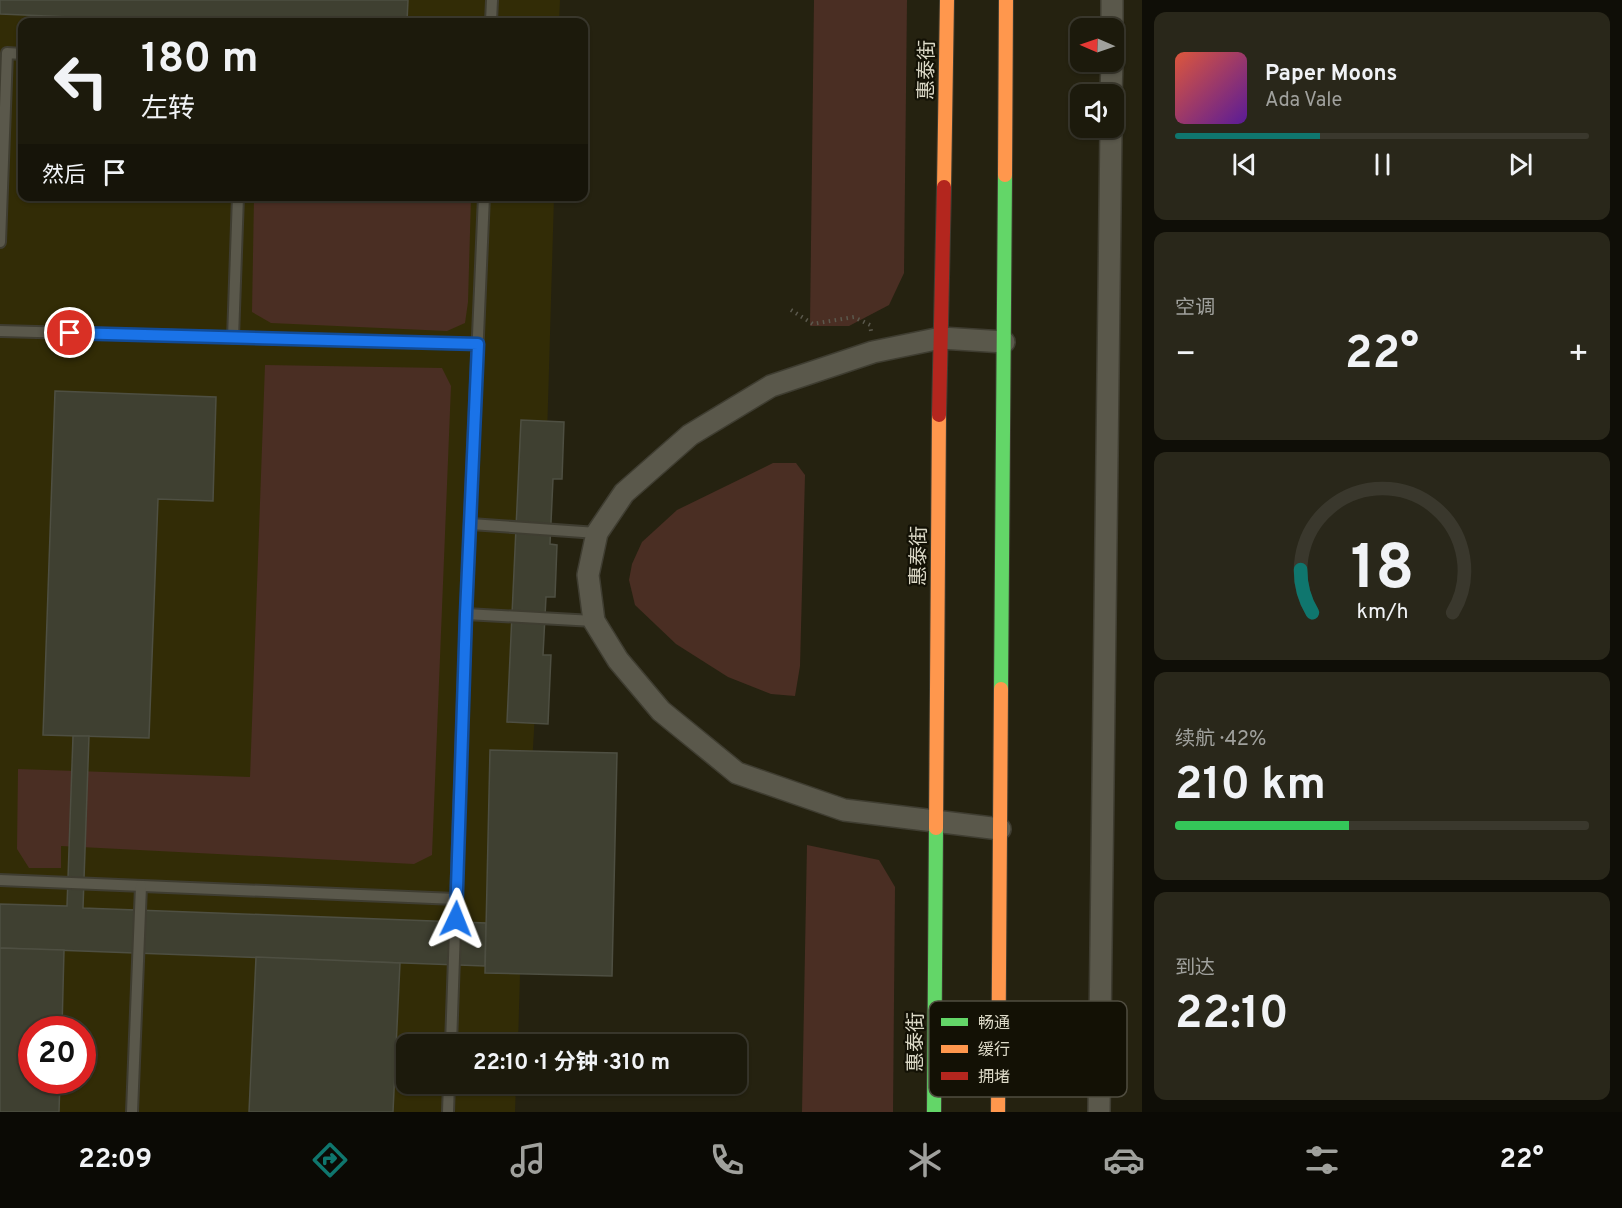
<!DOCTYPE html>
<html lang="zh">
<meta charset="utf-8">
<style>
:root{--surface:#1c1a0c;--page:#29271a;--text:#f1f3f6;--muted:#a0a19d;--line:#3a382d;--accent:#0f766e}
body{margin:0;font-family:Overpass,"Noto Sans SC",sans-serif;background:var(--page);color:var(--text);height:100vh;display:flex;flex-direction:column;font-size:22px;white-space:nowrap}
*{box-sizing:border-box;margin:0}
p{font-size:20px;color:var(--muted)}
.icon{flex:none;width:33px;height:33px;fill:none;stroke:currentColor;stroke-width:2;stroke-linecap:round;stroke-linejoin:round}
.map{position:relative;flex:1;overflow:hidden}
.sheet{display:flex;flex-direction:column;gap:12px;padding:12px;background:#0f0e07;width:480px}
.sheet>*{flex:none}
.hud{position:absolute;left:18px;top:18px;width:570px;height:183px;border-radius:12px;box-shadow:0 2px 4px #0004,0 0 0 2px var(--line);background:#1c1a0c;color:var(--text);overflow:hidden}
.needle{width:39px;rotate:272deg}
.buttons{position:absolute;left:1070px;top:18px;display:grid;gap:12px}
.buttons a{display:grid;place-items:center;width:54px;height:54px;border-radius:12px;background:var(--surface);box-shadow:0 2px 4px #0004,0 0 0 2px var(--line);font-size:30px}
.speed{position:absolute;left:18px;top:1016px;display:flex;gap:12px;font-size:30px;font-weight:700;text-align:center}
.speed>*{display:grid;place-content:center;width:78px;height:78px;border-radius:50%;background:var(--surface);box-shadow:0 2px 4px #0004,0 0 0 2px var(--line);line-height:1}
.speed .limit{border:9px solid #d22;background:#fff;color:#111}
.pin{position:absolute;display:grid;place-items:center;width:51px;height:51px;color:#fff;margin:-26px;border:3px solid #fff;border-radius:50%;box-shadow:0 2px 6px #0007}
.me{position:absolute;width:66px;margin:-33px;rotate:2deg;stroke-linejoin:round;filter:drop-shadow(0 0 4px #0008)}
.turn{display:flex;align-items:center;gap:21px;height:126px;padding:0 24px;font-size:27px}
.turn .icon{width:78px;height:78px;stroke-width:2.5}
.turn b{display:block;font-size:42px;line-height:51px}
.then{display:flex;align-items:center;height:57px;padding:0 24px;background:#0003;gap:12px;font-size:22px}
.big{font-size:45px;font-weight:700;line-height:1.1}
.sheet .widget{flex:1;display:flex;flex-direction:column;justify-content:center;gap:9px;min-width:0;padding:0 21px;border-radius:12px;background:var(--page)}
.sheet .dial{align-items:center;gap:0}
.dial svg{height:156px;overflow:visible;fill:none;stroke:var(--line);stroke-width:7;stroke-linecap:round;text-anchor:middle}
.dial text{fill:var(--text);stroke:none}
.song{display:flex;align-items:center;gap:18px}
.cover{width:72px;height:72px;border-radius:9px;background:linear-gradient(135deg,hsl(10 70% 55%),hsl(270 70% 35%))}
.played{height:6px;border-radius:3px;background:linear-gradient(90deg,var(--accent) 35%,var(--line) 35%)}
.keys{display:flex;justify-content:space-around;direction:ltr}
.heat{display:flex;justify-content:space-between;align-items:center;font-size:33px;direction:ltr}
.charge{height:9px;border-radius:4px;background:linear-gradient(90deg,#34c759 42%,var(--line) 0)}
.trip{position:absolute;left:396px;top:1034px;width:351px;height:60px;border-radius:12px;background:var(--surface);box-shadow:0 2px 4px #0004,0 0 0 2px var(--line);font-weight:700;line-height:60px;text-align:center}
.tabs{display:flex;height:96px;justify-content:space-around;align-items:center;background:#0b0a05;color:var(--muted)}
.tabs .icon{width:42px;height:42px}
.tabs .active{color:var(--accent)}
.tabs b{font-size:27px;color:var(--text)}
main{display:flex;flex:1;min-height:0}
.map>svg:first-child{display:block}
</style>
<main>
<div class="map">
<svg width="1142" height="1112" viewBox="0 0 1142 1112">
<rect width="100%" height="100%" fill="#252210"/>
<path fill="#322c06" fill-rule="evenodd" d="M0,0H560L559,22H22V196L554,197L543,574L520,974L518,1044H406V1083H516L515,1112H0ZM32,1029H82V1080H32Z"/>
<g fill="#4a2e23">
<path d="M814,0H907L904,273L889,305L849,326H810Z"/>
<path d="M254,197H471L468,302L465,323L447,331L271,323L252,312Z"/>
<path d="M265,365L442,368L451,386L432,855L414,864L61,846V868H29L17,849L18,769L250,777Z"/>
<path d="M773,463H796L805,475L800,666L795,696L771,694L728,677L676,644L635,605L629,580L632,564L642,542L677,510Z"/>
<path d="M807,845L879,860L895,887L893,1112H802Z"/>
</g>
<g fill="#3f4031" stroke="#4e4f42" stroke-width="1.5">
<path d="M0,0H408L407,22H190L0,14Z"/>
<path d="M55,391L216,397L213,501L158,499L149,738L43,735Z"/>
<path d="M521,420L564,422L562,479H553L550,544L557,545L555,597H546L543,655H551L548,724L507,722Z"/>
<path d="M73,736H89L83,908L486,923L485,966L0,948V904L67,906Z"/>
<path d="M490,750L617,753L612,976L485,973Z"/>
<path d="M0,948L64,950L62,1029H32V1080H60L59,1112H0Z"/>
<path d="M256,957L400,963L393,1112H249Z"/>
</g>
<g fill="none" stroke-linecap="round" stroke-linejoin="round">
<g stroke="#3f3d31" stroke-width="14">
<g id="lane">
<path d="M491,22L492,0"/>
<path d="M0,242L7,53L22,54"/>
<path d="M0,331L478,344"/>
<path d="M233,338L238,196"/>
<path d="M471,524L597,533"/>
<path d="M466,614L594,621"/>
<path d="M0,880L456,899"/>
<path d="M451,1044L466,614L484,196"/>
<path d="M132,1112L141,886"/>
<path d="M448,1112L449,1083"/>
</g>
</g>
<g stroke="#3f3d31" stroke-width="24">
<g id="street">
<path d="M1112,28V0"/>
<path d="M1111,94L1112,62"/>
<path d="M1000,829L844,810L737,773L661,711L618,660L594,621L588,575L597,533L624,493L690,435L771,386L873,352L941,338L1004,342"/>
<path d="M1099,1112L1111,128"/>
</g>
</g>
<g stroke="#3f3d31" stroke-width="16">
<g id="fast">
<path d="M1001,689L1005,175"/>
<path d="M934,1112L936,828"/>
</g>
</g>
<g stroke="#3f3d31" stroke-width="16">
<g id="slow">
<path d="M1005,175L1006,0"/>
<path d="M944,187L947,0"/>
<path d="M936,828L939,415"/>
<path d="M998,1112L1001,689"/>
</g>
</g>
<g stroke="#3f3d31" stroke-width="16">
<path id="jam" d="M939,415L944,187"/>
</g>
<path stroke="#5b594d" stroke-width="4" stroke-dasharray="1.5 4.5" stroke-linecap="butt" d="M791,310L813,324L854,317L870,325L871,331"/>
<use href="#lane" stroke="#5a584b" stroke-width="10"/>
<use href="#street" stroke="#5a584b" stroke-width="21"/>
<use href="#fast" stroke="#63d668" stroke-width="14"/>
<use href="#slow" stroke="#ff974d" stroke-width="14"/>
<use href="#jam" stroke="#b3261e" stroke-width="14"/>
</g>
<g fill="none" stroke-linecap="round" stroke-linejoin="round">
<g stroke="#114b97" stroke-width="15">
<path id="route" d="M70,333L478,344L466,614L456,919"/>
</g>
<use href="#route" stroke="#1a73e8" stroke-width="10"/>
</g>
<g text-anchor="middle" stroke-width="4.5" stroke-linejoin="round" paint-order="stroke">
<g font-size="20" fill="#dddac8" stroke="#131105">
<text transform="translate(926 70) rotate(-89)" y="7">惠泰街</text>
<text transform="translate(918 556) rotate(-89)" y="7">惠泰街</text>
<text transform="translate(915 1042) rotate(-90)" y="7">惠泰街</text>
</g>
</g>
<rect x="929" y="1001" width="198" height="96" rx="9" fill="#131105" stroke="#504d40" stroke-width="1.5"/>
<rect x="941" y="1018" width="27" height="8" fill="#63d668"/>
<rect x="941" y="1045" width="27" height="8" fill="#ff974d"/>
<rect x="941" y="1072" width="27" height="8" fill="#b3261e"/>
<g font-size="16" fill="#dddac8">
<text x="978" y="1028">畅通</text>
<text x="978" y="1055">缓行</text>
<text x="978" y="1082">拥堵</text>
</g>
</svg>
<div class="buttons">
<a><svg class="needle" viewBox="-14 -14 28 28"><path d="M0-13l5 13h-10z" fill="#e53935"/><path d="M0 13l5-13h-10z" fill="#a0a19d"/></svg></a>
<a><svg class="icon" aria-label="sound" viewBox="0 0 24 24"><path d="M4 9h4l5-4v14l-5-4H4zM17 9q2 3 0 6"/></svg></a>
</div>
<div class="speed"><div class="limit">20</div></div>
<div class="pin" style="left:70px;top:333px;background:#d93025"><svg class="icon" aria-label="arrive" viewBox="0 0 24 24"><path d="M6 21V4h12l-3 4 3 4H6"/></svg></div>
<svg class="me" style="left:456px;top:919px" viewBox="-20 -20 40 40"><path d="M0-17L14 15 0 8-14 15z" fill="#1a73e8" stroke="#fff" stroke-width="4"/></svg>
<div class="trip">22:10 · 1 分钟 · 310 m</div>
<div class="hud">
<div class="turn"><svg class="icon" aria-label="left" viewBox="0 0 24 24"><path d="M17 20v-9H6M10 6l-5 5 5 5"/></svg><div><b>180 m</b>左转</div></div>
<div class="then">然后<svg class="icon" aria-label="arrive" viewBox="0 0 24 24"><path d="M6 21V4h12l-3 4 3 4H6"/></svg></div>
</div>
</div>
<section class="sheet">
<div class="widget">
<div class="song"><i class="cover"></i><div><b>Paper Moons</b><p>Ada Vale</p></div></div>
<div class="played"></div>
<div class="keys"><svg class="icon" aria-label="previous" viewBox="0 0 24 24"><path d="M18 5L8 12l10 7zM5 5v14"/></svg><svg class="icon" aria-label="pause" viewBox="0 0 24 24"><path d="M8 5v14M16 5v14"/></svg><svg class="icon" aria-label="next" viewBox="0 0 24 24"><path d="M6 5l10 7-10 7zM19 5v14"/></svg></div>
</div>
<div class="widget"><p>空调</p>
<div class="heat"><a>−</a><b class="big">22°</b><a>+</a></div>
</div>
<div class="widget dial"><svg viewBox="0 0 100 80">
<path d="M14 69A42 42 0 1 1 86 69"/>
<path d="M14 69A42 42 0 0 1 8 47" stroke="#0f766e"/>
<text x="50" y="56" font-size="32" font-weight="700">18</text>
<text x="50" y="72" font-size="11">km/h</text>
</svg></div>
<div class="widget"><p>续航 · 42%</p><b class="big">210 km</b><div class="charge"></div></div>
<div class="widget"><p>到达</p><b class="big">22:10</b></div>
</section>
</main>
<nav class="tabs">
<b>22:09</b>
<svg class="icon active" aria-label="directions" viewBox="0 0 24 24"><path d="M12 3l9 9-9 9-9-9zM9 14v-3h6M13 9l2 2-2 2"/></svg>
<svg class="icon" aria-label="music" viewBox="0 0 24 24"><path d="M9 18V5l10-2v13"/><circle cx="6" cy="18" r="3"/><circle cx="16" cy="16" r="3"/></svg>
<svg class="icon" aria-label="phone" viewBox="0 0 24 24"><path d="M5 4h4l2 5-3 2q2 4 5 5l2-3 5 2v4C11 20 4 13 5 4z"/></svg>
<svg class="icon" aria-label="climate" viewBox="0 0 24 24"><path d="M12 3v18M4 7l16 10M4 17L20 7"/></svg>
<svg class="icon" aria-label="car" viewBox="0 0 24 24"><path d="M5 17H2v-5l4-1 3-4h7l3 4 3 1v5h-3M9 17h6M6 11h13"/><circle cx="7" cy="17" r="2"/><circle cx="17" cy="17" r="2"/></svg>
<svg class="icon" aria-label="filters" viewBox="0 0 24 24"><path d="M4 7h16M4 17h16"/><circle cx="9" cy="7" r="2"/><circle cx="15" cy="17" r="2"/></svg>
<b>22°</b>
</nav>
